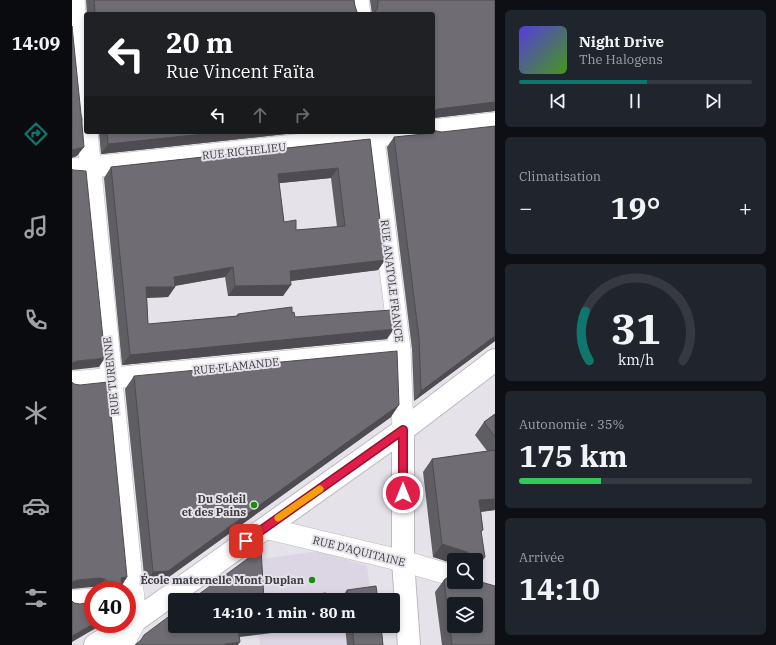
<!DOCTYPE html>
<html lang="fr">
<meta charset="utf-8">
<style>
:root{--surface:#171b24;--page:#20242c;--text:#f1f3f6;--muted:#9ea1a6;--line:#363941;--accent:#0f766e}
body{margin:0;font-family:"IBM Plex Serif",serif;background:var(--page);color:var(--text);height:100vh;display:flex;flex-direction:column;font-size:15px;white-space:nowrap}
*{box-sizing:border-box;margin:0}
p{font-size:13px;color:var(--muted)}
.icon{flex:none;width:22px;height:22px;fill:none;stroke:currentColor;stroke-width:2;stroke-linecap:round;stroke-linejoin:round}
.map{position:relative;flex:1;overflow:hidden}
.panel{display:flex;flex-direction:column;gap:10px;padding:10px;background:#0d0f14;width:281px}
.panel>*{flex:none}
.top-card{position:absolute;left:12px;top:12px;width:351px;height:122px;border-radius:4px;box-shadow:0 2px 6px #0003;background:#202124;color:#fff;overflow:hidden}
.tools{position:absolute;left:375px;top:553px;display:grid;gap:8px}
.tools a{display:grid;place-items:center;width:36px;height:36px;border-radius:4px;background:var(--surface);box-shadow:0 2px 6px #0003;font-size:20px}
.speed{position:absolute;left:12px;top:581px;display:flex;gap:8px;font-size:20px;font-weight:700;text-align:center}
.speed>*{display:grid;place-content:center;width:52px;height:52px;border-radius:50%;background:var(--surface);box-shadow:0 2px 6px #0003;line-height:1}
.speed .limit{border:6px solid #d22;background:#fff;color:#111}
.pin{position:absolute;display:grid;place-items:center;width:34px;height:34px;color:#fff;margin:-17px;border-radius:8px;box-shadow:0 2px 6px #0006}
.me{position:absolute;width:44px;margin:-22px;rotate:0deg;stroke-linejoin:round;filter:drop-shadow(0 0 3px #0008)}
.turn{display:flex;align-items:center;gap:14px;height:84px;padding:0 16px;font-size:18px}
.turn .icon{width:52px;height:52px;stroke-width:2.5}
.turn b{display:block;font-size:28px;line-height:34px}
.lanes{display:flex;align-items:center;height:38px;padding:0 16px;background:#0003;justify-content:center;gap:20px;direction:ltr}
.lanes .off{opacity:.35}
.big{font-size:30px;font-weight:700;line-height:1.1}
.panel .widget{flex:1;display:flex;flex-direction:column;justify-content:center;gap:6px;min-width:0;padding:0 14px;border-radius:6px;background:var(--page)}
.panel .dial{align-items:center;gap:0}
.dial svg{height:104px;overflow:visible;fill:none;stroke:var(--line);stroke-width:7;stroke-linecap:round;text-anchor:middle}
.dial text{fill:var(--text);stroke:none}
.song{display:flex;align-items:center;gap:12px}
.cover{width:48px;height:48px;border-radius:6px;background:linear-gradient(135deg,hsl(250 70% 55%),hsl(100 70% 35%))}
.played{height:4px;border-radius:2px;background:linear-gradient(90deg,var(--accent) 55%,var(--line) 55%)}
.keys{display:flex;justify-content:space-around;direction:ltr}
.heat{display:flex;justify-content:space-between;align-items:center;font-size:22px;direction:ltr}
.charge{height:6px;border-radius:3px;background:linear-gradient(90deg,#34c759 35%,var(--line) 0)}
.trip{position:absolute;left:96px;top:593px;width:232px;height:40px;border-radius:4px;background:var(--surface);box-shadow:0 2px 6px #0003;font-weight:700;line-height:40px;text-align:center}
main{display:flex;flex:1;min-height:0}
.tab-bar{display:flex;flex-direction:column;width:72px;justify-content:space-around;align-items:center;background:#090b0e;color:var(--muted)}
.tab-bar .icon{width:28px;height:28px}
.tab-bar .active{color:var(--accent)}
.tab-bar b{font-size:18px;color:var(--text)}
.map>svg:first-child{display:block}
</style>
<main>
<nav class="tab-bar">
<b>14:09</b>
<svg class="icon active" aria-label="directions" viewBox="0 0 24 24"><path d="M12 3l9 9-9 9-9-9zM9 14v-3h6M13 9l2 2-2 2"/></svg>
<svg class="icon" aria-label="music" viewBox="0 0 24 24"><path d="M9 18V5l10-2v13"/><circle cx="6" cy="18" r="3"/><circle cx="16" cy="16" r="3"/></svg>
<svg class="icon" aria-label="phone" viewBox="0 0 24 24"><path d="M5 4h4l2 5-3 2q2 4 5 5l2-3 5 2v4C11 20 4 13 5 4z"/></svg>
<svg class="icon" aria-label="climate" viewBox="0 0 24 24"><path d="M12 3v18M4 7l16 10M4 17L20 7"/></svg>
<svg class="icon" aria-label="car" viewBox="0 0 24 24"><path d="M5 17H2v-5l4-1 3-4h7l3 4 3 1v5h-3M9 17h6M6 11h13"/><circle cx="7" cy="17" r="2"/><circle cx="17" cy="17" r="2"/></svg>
<svg class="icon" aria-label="filters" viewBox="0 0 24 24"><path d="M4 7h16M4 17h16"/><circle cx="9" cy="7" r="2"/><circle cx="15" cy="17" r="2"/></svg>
</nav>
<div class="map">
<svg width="423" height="645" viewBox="0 0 423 645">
<rect width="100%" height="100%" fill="#e5e2ea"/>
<g fill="#dbd5e4">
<path d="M249,551L295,566L299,600H184L181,560Z"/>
<path d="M186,626H302L304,645H188Z"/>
</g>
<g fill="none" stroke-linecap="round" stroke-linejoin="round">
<g stroke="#bcb9c1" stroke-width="22">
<g id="minor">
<path d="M2,0L14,122"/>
<path d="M286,0L288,14"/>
<path d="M361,130L423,123"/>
<path d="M15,132L64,620L51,645"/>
<path d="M301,132L328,350L331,430"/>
<path d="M0,169L344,132"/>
<path d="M0,382L328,350"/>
<path d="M193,528L331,561L382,576"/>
<path d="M0,601L21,599"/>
</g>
</g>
<g stroke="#bcb9c1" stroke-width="24">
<g id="tertiary">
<path d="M331,430V561L337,645"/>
<path d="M23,645L64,620L331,430L423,360"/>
</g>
</g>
<use href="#minor" stroke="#fff" stroke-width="21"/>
<use href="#tertiary" stroke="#fff" stroke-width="22"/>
</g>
<g fill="#5f5e63" fill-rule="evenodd">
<path d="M14,0H282L283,6L285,12L288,14H15Z"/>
<path d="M298,0H423L422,111L361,118V14H300Z"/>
<path d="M27,132H232L29,154Z"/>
<path d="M322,137L423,341L342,401L340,349L315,147Z"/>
<path d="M298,139L313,260L306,270L218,281L211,296H156L153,277L103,286V287L96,297L75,298L76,324L164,316L166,314L220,313L223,317L315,339L50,365L32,178L39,167ZM259,178L265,227L224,230L212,222L207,183Z"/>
<path d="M62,376L319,417L87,584L73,585L53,389Z"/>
<path d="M0,382L55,577L50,584L51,590H28L26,588L20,587Z"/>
<path d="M423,414V510L409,512L411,530L409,532L404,560H382L361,557L351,472L360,459L415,451L403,435L412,422Z"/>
<path d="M372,580L423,645H370L363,592Z"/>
<path d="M275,590L306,600H269V598Z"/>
<path d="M273,626H309L311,645H275Z"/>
</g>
<g fill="#4e4c50">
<path d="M423,102V111L361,118V111L366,109Z"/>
<path d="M151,132H232L29,154L36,144Z"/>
<path d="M12,147L5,156L0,158V150Z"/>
<path d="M266,168L259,178L199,184L206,174Z"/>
<path d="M313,260L306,270L211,282L218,271Z"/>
<path d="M161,267L153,277L95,287L102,277Z"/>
<path d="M219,285L211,296H156L163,286Z"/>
<path d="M74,287H103L96,297L67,298Z"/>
<path d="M322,329L315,339L50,365L58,355Z"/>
<path d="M423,336V341L342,401L349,391Z"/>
<path d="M33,358L27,367L0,370V363L5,361Z"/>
<path d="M327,405L319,417L87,584L73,585L81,572Z"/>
<path d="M423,499V510L398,513L407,500Z"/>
<path d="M370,544L395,552L389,560H382V564L361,557Z"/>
<path d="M413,557L404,570V562L405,560Z"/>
<path d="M55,577L49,587V578Z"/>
<path d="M27,578L33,579L26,588L20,587L0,589V582L5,580Z"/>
<path d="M21,624H31L0,642V636Z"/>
<path d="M178,626H248L247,627L159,638L166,627Z"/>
<path d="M168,642L166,645H153V644Z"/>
</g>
<g fill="#6f6d73" stroke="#4e4c50" fill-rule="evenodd">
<path d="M22,0H282L283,6L285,12L288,14H23Z"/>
<path d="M306,0H423V102L366,109L361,111V14H302L305,9L306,3Z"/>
<path d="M0,26L9,114L10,119V124L12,147L0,150Z"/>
<path d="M423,126V336L349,391L347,338L322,137L352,134L357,132H361V129L364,131L370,132Z"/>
<path d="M35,132H151L36,144Z"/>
<path d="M298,139L313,260L218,271L219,285L163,286L161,267L102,277L103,287H74L76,324L166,316V314L220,307V313L222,312L223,317L319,310L322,329L58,355L39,167ZM266,168L273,226L224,230V220L212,222L206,174Z"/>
<path d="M0,169L1,170L14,171L33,358L5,361L0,363Z"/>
<path d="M325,351L327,405L96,571L81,572L62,376Z"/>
<path d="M0,382L2,384L8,385L36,382L55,577L49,578L51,590H39L38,583L33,579L27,578L5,580L0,582Z"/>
<path d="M423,414V437L412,422Z"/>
<path d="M423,450V499L407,500L411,530L409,531L413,557L405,560L404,562V560H403L400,555L395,552L370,544L360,459Z"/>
<path d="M189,549L192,600H119Z"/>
<path d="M380,574H382V582H404V579L409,582L423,586V645H380L372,580ZM382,604H404V626H382Z"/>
<path d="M304,586L306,600H276L275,590Z"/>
<path d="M254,593V600H198Z"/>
<path d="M0,601L2,603L8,604L21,602V624L0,636Z"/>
<path d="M103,612V626H178L166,627L168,642L153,644V645H63L69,640L72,635Z"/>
<path d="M280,626H309L311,645H282Z"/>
</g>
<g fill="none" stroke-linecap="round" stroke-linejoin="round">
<g stroke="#92132f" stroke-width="10">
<path id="route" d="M174,541L331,430V493"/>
</g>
<use href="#route" stroke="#e11d48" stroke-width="7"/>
<path stroke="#f59e0b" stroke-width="7" d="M206,518L248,489"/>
</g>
<g fill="#1d8b0b" stroke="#e5e2ea" stroke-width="1.5">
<circle cx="182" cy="505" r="4"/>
<circle cx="240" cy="580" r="4"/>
</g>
<g text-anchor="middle" stroke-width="4" stroke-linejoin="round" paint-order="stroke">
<g font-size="11" fill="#3c3b3e" stroke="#e5e2ea">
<text transform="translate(172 151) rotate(-6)" y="4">RUE RICHELIEU</text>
<text transform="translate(320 281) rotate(83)" y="4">RUE ANATOLE FRANCE</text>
<text transform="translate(164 366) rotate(-6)" y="4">RUE FLAMANDE</text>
<text transform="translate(39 376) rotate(-96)" y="4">RUE TURENNE</text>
<text transform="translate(287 551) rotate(14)" y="4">RUE D'AQUITAINE</text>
</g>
<g font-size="11" font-weight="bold" fill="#3c3b3e" stroke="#e5e2ea" text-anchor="end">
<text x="174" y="503">Du Soleil<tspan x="174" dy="13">et des Pains</tspan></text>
<text x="232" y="584">École maternelle Mont Duplan</text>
</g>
</g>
</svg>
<div class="tools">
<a><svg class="icon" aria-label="search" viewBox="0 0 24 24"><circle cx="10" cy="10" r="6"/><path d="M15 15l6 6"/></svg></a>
<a><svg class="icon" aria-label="layers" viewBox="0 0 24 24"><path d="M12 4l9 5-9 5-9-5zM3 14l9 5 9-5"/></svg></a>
</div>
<div class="speed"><div class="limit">40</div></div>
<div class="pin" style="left:174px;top:541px;background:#d93025"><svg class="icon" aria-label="arrive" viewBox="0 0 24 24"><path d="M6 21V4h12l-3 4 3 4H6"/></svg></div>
<svg class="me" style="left:331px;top:493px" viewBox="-20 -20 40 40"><circle r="17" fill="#e11d48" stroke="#fff" stroke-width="3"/><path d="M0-11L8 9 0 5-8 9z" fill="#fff"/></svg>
<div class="trip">14:10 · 1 min · 80 m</div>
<div class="top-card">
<div class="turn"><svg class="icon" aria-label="left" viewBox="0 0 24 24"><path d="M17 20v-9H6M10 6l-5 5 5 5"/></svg><div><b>20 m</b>Rue Vincent Faïta</div></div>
<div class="lanes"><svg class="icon" aria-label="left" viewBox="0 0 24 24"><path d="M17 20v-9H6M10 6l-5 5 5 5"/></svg><svg class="icon off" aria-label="ahead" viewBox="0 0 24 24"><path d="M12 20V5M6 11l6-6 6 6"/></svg><svg class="icon off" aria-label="right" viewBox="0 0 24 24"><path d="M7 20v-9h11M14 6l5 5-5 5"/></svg></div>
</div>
</div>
<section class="panel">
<div class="widget">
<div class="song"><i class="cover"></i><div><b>Night Drive</b><p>The Halogens</p></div></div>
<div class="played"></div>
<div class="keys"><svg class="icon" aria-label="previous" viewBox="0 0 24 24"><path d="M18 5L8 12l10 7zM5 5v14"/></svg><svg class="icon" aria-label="pause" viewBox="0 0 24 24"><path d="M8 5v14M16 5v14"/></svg><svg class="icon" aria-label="next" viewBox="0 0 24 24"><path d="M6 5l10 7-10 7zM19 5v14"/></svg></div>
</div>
<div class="widget"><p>Climatisation</p>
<div class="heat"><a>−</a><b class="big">19°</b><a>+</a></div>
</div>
<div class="widget dial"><svg viewBox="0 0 100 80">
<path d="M14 69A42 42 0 1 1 86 69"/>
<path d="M14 69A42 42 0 0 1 11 31" stroke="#0f766e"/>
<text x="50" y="56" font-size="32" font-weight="700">31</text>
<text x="50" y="72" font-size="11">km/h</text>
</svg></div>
<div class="widget"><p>Autonomie · 35%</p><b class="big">175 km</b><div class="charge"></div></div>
<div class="widget"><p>Arrivée</p><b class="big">14:10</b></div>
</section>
</main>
